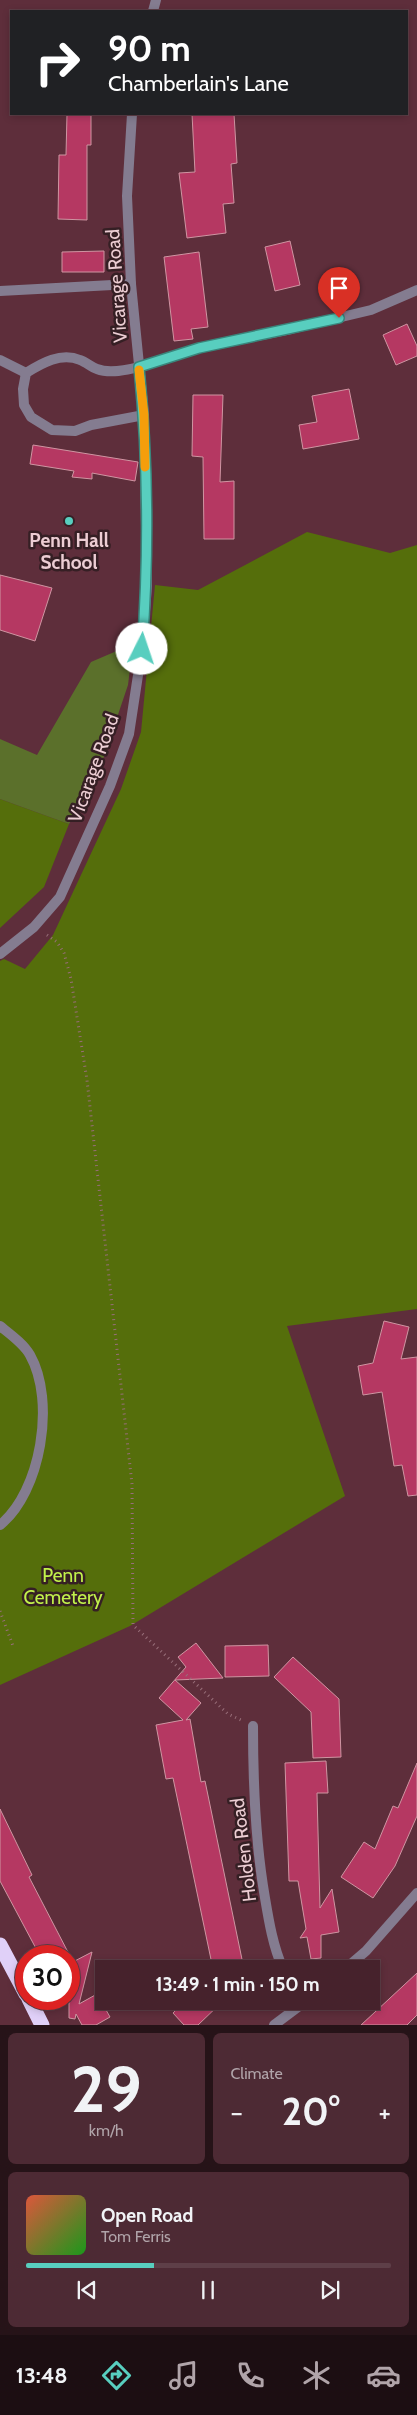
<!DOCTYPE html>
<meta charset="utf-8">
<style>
:root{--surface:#46222c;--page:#4d2a34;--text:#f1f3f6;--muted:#b0a4a9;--line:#5e3f48;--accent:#58cebf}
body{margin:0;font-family:Cabin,sans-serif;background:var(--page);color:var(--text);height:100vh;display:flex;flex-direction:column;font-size:19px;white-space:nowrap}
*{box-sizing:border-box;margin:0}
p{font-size:16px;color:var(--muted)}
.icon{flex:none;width:28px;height:28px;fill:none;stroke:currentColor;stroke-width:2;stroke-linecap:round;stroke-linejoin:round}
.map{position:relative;height:2025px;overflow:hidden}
.sheet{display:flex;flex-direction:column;gap:8px;padding:8px;background:#261318;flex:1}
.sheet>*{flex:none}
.guide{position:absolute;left:10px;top:10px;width:398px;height:105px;border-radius:0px;box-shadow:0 2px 8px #0003,0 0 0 1px var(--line);background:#202124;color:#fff;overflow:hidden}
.speed{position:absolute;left:15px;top:1945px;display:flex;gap:10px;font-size:25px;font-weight:700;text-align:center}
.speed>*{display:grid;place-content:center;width:65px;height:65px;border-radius:50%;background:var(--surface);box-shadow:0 2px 8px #0003,0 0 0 1px var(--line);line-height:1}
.speed .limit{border:8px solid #d22;background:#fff;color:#111}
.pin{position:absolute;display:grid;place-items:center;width:42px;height:42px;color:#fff;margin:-51px -21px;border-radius:50% 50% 50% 0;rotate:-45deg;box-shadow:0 0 5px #0007}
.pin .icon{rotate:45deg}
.me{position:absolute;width:55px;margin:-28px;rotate:4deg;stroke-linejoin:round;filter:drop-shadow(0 0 4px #0008)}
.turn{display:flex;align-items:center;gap:18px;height:105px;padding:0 15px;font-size:22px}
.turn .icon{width:65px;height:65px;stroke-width:2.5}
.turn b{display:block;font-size:35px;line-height:42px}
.big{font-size:38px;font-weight:700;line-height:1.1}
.sheet .widget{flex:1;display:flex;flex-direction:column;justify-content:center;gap:8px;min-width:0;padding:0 18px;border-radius:8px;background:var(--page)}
.sheet .dial{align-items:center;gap:0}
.dial b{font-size:65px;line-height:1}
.song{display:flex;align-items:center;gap:15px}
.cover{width:60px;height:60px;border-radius:8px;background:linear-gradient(135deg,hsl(10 70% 55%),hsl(120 70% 35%))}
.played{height:5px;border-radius:2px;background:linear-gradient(90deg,var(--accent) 35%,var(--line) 35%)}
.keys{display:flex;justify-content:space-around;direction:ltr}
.heat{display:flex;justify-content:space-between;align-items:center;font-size:28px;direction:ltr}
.sheet .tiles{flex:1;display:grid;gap:8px;grid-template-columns:1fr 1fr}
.widget:last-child{grid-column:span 2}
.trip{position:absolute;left:95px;top:1960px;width:285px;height:50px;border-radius:0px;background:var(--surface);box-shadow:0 2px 8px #0003,0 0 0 1px var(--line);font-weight:700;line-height:50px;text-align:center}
.menu{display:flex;height:80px;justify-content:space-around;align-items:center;background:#1c0e12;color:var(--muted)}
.menu .icon{width:35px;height:35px}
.menu .on{color:var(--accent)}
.menu b{font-size:22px;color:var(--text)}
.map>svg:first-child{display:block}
</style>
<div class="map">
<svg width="417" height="2025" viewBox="0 0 417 2025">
<rect width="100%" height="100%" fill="#5e2e3b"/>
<g fill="#556e0b">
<path d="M307,532L390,553L417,545V1309L287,1326L345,1496L130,1626L0,1685V961L4,959L25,969L53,935L121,789L141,732L155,585L198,590Z"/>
<path d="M0,799L69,824L44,887L0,928Z"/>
</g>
<path fill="#5b702b" d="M133,644L128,685L96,780L69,824L0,799V739L37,755L91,662Z"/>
<g fill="#b53862" stroke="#cf95a2">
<path d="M67,114H91V145H87V220L58,219L59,155H66Z"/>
<path d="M192,114H234L237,163L231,164L234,203L223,204L226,233L187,238L179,173L195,172Z"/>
<path d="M290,241L300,285L275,291L265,247Z"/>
<path d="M104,251V272H62V252Z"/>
<path d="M199,252L208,327L191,329L193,339L174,341L164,257Z"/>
<path d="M407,324L417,346V356L396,365L383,335Z"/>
<path d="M349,389L359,439L303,449L299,425L317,422L312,396Z"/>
<path d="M193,395H223L220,482L234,481V539H204L203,457L192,456Z"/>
<path d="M33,445L138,462L135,481L92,473V479L72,477L74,471L30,464Z"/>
<path d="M0,575L52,588L35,641L0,630Z"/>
<path d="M384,1321L409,1327L401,1359L417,1357V1495L408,1496L402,1465L394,1466L382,1392L363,1395L358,1366L373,1363Z"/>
<path d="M196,1643L223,1678L175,1680L201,1703L186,1720L190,1719L201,1782L205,1781L244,1969H213L173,1778L166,1779L156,1725L183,1720L159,1698L186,1667L178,1657Z"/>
<path d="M268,1645L269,1676L225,1677V1646Z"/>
<path d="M293,1657L339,1699L341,1757L313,1758L311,1712L274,1677Z"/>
<path d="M326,1761L328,1793H317L320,1908L332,1889L339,1932L321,1935V1958L311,1959L307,1937L300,1938L306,1929L298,1881H289L285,1763Z"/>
<path d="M417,1763V1816L395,1866L373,1898L341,1877L364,1842L375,1849L393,1806L398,1808Z"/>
<path d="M0,1809L32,1875L29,1877L70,1956H40L0,1881Z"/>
<path d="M92,1952L79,2004L97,1994L110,2017L96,2025H82L76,2014L75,2019L69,2018V1964Z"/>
<path d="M417,1973V2015L407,2025H361Z"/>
<path d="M185,2001H223L198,2025H184L173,2013Z"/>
</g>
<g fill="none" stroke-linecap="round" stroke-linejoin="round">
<g stroke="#986e79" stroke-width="3" stroke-dasharray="1 4" stroke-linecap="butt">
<path d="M47,935L57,942L64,953L71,979L87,1080L132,1484L133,1625L228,1714L241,1720"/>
<path d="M0,1611L13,1646"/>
</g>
<g stroke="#847c90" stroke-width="10">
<path d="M0,360L26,373"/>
<path d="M139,367C127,370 110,374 97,369C91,367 86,362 80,360C61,352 42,363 26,373L23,389L24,405L31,417L52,430L75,431L91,425L144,415"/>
</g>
<g stroke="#847c90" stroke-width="10">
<path d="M153,11L156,0"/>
<path d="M0,291L131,284"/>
<path d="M139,367L199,348L291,329L371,310L417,290"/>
<path d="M0,954L34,927L60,897L110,786L129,734L142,649L147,586L144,415L131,284L127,196L132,114"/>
<path d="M0,1326C10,1334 24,1344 30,1355C56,1401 41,1492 0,1525"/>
<path d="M253,1726C253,1784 255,1841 265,1898C269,1922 273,1946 283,1969"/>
<path d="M345,1969L366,1951L417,1893"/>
<path d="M274,2025L306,2001"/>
</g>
<g stroke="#e0d0f8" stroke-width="15">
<path d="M0,1945L26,1994"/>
<path d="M29,1999L42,2025"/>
</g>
</g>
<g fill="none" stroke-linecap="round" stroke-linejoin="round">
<g stroke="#39867c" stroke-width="12">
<path id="route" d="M142,649C149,556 148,459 139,367L199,348L339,318"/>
</g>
<use href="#route" stroke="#58cebf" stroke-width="9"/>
<path stroke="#f59e0b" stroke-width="9" d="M139,370L144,415L145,467"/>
</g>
<circle fill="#58cebf" stroke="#351f24" stroke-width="2" cx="69" cy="521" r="5"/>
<g text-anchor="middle" stroke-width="5" stroke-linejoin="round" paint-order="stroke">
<g font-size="19" fill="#eccdd3" stroke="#351f24">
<text transform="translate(116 286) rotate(-94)" y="7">Vicarage Road</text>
<text transform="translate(93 768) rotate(-70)" y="7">Vicarage Road</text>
<text transform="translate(243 1850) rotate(-97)" y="7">Holden Road</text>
</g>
<g font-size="19" font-weight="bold" fill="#eccdd3" stroke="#351f24">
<text x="69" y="547">Penn Hall<tspan x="69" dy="22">School</tspan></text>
</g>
<g font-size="19" fill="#c1f14b" stroke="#351f24">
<text x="63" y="1582">Penn<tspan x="63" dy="22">Cemetery</tspan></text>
</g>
</g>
</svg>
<div class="speed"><div class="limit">30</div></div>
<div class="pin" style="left:339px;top:318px;background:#d93025"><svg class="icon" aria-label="arrive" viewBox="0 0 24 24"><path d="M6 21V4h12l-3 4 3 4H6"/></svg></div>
<svg class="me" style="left:142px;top:649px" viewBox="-20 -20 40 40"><circle r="19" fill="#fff"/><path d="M0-13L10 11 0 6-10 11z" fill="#58cebf"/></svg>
<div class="trip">13:49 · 1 min · 150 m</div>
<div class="guide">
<div class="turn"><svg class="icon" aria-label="right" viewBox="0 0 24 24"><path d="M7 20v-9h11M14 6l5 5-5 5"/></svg><div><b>90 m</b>Chamberlain's Lane</div></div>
</div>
</div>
<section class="sheet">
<div class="tiles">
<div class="widget dial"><b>29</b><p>km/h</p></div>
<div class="widget"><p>Climate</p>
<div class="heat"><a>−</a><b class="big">20°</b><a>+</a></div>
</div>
<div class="widget">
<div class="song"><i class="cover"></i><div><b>Open Road</b><p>Tom Ferris</p></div></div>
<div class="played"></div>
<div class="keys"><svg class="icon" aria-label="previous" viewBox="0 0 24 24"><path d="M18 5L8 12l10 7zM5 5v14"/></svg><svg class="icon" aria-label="pause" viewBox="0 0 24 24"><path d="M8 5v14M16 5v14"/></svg><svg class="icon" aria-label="next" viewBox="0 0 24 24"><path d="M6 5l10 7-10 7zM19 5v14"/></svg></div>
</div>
</div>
</section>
<nav class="menu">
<b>13:48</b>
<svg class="icon on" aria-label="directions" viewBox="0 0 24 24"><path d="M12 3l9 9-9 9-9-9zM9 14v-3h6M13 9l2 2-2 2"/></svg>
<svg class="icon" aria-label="music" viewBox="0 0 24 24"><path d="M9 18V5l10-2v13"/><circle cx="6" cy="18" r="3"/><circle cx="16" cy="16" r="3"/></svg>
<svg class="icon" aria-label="phone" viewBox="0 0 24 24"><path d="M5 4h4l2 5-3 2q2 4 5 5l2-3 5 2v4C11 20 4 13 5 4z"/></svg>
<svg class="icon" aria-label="climate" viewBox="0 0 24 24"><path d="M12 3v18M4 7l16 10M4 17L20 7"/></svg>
<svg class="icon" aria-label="car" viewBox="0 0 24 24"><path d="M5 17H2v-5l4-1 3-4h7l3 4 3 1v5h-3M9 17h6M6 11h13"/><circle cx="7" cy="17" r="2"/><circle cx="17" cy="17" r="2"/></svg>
</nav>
